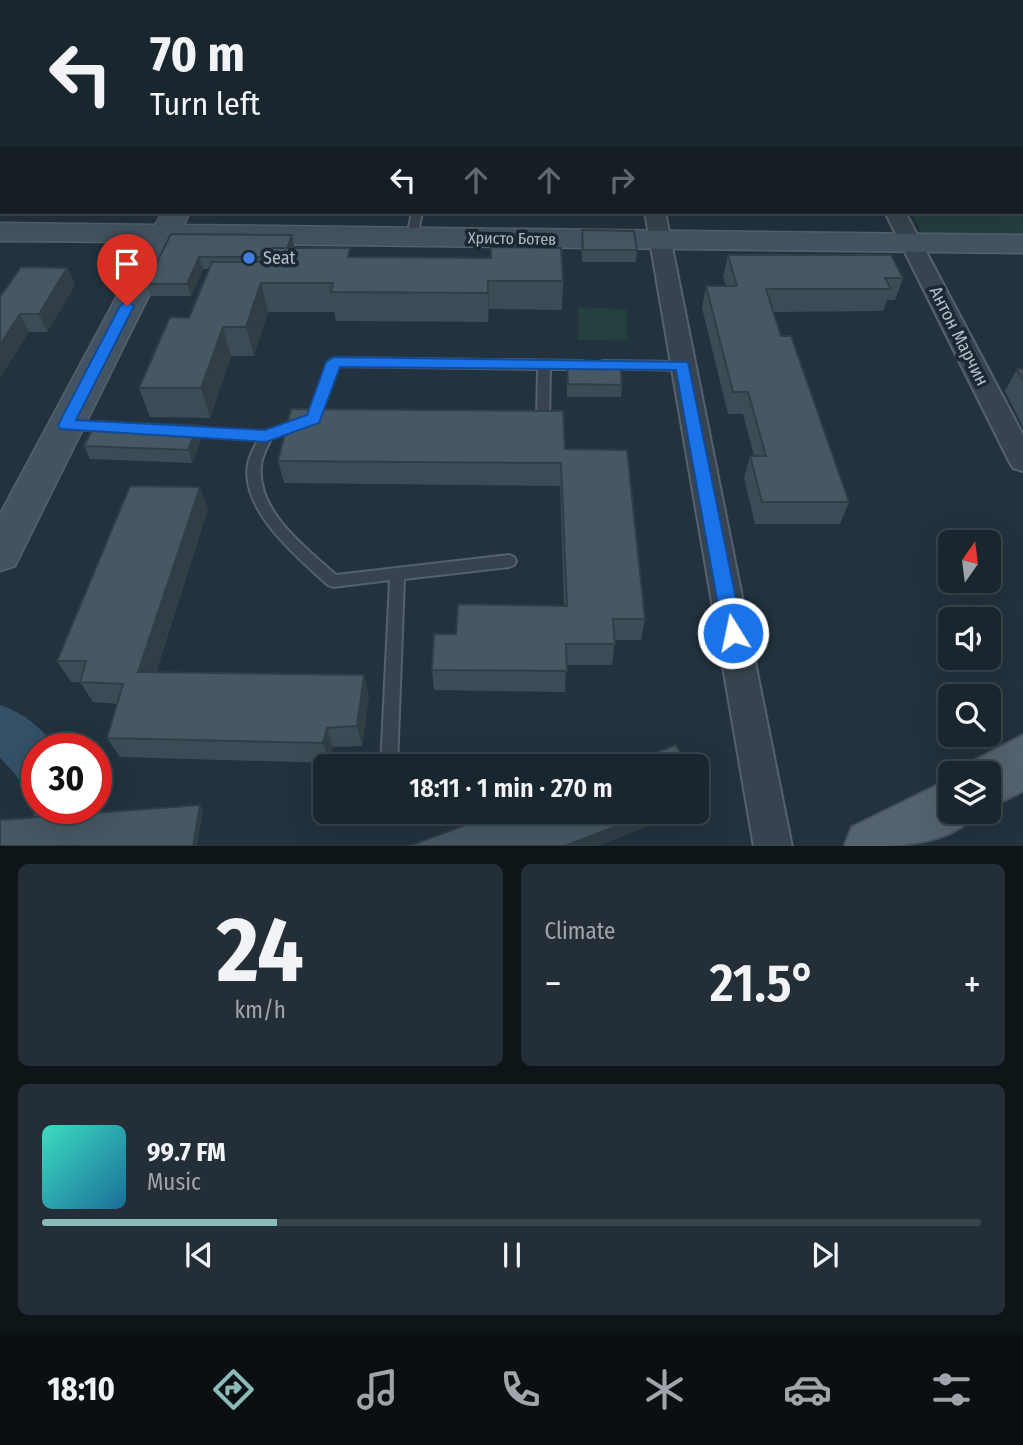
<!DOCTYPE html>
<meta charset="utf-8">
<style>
:root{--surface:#1a262e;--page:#232e36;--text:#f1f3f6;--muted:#9fa5aa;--line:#38434a;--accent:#8bbbb9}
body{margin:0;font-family:"Fira Sans Condensed",sans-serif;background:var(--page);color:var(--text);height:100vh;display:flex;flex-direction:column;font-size:26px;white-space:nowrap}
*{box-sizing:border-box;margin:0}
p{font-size:23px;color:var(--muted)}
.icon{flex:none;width:38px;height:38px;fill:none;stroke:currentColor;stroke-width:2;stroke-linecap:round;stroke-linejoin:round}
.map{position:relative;height:846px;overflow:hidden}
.details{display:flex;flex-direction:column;gap:18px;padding:18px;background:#0e1519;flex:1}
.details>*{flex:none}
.guide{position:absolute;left:0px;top:0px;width:1024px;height:214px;box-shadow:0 7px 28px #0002,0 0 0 2px var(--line);background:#1a262e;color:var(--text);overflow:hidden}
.needle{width:46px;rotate:14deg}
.tools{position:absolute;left:938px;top:530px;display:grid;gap:14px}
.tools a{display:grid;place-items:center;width:63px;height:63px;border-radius:10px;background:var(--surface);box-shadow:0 7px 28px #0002,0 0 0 2px var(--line);font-size:35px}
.speed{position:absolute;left:21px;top:733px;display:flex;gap:14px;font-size:35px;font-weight:700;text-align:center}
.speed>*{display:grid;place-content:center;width:91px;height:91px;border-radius:50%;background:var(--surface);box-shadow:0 7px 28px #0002,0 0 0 2px var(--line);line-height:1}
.speed .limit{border:10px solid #d22;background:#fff;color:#111}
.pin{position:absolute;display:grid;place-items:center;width:60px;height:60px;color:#fff;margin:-72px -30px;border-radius:50% 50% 50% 0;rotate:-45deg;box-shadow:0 0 7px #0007}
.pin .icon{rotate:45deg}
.me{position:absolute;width:77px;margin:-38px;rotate:350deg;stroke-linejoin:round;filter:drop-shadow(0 0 5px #0008)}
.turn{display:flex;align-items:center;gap:24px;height:147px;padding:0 35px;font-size:32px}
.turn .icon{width:91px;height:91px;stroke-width:2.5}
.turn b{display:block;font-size:49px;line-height:60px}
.lanes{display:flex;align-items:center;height:66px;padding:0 35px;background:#0003;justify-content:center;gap:35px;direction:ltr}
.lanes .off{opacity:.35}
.big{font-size:52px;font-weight:600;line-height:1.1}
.details .card{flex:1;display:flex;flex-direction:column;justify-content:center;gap:10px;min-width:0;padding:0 24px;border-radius:10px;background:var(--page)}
.details .dial{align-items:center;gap:0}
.dial b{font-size:91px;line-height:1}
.song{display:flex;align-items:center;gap:21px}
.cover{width:84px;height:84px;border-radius:10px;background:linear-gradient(135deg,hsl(170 70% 55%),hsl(200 70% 35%))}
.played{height:7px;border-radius:4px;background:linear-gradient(90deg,var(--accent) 25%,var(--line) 25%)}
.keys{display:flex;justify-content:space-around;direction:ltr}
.heat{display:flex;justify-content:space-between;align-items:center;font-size:38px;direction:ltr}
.details .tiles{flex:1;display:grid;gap:18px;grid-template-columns:1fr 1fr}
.card:last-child{grid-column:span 2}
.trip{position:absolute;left:313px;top:754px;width:396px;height:70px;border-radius:10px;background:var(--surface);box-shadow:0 7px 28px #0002,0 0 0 2px var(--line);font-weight:600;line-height:70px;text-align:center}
.tabs{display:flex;height:112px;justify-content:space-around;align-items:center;background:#0a0f12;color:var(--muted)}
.tabs .icon{width:49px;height:49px}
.tabs .active{color:var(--accent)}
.tabs b{font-size:32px;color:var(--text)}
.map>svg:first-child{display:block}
</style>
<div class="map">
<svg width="1023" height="847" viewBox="0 0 1023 847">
<rect width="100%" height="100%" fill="#22323e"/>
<g fill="#243f3e">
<path d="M1023,122V238L924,237L911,212H1022Z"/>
<path d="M578,307L626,309L628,341L578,340Z"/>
</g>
<path fill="#355166" d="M0,705C25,713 42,729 58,749H37V808L83,809L86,830L36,831C34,797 24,782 0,758Z"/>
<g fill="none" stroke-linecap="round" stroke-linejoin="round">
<g stroke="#55616c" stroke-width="4">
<g id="lane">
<rect x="1022" y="116" width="1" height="4"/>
<path d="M412,212H422L417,237L412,240L407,237Z"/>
<path d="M334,358L582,361L588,365L582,369H550L549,421L543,425L532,424L530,421L532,418L537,417L538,369L338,366L319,419L317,422H309L307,419L328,362Z"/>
<path d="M604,361L683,362L689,366L683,370L600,368L598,365L600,362Z"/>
<path d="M302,419L306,420L308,423L306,426L271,439C267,447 262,456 261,465C256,511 305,547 336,575L509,555L514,557L516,561L514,565L509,567L404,579L397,766H381L390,580L333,587L328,585C298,558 236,507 249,460C251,453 255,446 258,440L185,435L179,431L185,427L265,432Z"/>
<path d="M70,421L111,423L117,427L111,431L70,429L64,425Z"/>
</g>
</g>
<g stroke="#55616c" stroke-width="4">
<g id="street">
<rect x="614" y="0" width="14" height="2"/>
<path d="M779,0H793L794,2H780Z"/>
<path d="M943,0H957L958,2H944Z"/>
<rect x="0" y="25" width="2" height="8"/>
<rect x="1022" y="81" width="1" height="11"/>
<path d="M645,212H665L792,847H754Z"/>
<path d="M885,212H905L1023,435V471L1013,468L1009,461Z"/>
</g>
</g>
<g stroke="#55616c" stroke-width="3">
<g id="secondary">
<rect x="273" y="0" width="20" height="2"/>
<path d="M163,212H185L188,216L184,225L1023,235V253L175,243L15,566L0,571V514L146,242L0,241V223L155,225Z"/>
</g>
</g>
<g stroke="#434f5a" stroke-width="4">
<g id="primary">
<path d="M1023,735V791L989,808V774H966L970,763Z"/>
<path d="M950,779V812H975C956,847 884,847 844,847L852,827Z"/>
</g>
</g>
<use href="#lane" fill="#37434e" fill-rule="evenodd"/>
<use href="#street" fill="#37434e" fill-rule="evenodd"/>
<use href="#secondary" fill="#445361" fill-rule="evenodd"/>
<use href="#primary" fill="#54636e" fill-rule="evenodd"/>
</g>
<g fill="#3c4c56">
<path d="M0,0H231L229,2H2V10H0Z"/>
<path d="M885,0H933L935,2H886Z"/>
<rect x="0" y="48" width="2" height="35"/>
<rect x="0" y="131" width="2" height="50"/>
<path d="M582,230L637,250L636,262H582L581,242Z"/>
<path d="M171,234L294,246V248L351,257L563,281L562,310L489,309L488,322L336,321L334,312H268L254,356H231L210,418L150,417L139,388L189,318L209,269H203L191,296H151L146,284Z"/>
<path d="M728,255L903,278L895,300H887L883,311L773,312L781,336L849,502L840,524H755L744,478L750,456H754L743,414H728L702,308L706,286H726L723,277Z"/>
<path d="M67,268L75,285L47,332H29L0,297Z"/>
<path d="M567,362L622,385L621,397H567Z"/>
<path d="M1017,369H1023V427L1005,391Z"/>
<path d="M202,437L192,463L90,459L84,446Z"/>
<path d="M565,449L645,619L641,640H615L612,665H566L565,692L434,690L432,670L456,634L564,606L560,486L284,483L278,461Z"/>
<path d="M208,509L156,672L369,695L362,746L333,747L330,763L120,757L107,738L117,704L93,702L80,682H71L57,661Z"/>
</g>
<g fill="#313e46">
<path d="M220,0H231L229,2H220Z"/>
<path d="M292,235L294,246L287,269L284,257Z"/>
<path d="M199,257L203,269L191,296L187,284Z"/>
<path d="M67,268L75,285L47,332L39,314Z"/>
<path d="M488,281L489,309L488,322Z"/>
<path d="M261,283L268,312L254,356L246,327Z"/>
<path d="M20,314L29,332L0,378V345Z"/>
<path d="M223,327L231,356L210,418L201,388Z"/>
<path d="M198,425L202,437L192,463L188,450Z"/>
<path d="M200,487L208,509L149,692L138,672Z"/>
<path d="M364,675L369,695L362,746L357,726Z"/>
<path d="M327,728L333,747L330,763L323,743Z"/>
<path d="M701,793L696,807V795Z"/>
<path d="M200,805L203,810L197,846H193Z"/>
<path d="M653,812H685L598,846H565Z"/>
</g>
<g fill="#465864" stroke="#313e46" stroke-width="2">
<path d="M313,0H602V2H312Z"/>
<path d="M634,0H767L768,2H635Z"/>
<path d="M899,0H933L935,2H900Z"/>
<rect x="0" y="48" width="2" height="16"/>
<rect x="0" y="131" width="2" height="29"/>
<path d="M582,230L634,231L637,250H583Z"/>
<path d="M171,234L292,235L287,248H272L268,257H199L187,284H146Z"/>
<path d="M491,247L561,248L563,281H488V293L331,292L333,283H261L246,327H223L201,388H139L170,317L189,318L212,262H267L272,248H350L348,257L491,258Z"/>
<path d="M728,255H891L903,278H885L891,289H766L781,336H791L849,502H762L750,456H766L748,392H733L706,286H737Z"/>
<path d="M21,267L67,268L39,314H20L0,345V297Z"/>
<path d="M567,362L620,363L622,385L568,384Z"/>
<path d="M1017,369H1023V381Z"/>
<path d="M291,409L563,411L565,449L627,450L645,619H613L615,644H566L567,671L432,670L434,634H456L458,604L567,606L561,463L278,461Z"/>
<path d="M96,422L198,425L188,450L84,446Z"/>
<path d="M130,486L200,487L138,672L364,675L357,726L327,728L323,743L107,738L123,684L80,682L86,661H57Z"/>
<path d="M676,745L687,766H620Z"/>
<path d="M696,784L701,793L696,795Z"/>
<path d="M200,805L193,846H0V820Z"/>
<path d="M500,812H653L565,846H409Z"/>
</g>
<path fill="#1a73e8" stroke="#114b97" stroke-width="2" d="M127,301L134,306L76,420L265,430L307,415L326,362L334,357L688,362L743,633L740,639L733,641L726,639L723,633L676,370L340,367L319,423L266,442L60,429L58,425L120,306Z"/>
<circle fill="#3f7fe0" stroke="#1c2833" stroke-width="2.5" cx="249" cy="258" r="7"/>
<g text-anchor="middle" stroke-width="7" stroke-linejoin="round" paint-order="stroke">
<g font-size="16" fill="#b2bec9" stroke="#1c2833">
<text transform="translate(512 238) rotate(1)" y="6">Христо Ботев</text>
</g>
<g font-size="18" fill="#b2bec9" stroke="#1c2833" text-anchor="start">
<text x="263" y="264">Seat</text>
</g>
<g font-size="18" fill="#b2bec9" stroke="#1c2833">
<text transform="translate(959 336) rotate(63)" y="6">Антон Марчин</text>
</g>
</g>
</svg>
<div class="tools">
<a><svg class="needle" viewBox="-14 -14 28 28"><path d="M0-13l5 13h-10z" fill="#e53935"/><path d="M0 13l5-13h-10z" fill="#9fa5aa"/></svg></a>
<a><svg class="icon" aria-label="sound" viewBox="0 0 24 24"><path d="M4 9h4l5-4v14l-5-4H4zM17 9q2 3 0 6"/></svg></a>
<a><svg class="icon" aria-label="search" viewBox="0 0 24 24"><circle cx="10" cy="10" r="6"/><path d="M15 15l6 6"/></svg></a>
<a><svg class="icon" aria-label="layers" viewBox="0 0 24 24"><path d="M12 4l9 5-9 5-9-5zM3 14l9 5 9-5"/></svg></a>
</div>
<div class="speed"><div class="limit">30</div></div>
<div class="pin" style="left:127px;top:306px;background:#d93025"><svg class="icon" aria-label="arrive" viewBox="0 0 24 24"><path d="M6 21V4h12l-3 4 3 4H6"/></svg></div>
<svg class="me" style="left:733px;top:633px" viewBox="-20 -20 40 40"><circle r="17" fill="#1a73e8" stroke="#fff" stroke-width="3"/><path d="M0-11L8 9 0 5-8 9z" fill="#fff"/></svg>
<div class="trip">18:11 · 1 min · 270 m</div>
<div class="guide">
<div class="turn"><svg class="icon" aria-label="left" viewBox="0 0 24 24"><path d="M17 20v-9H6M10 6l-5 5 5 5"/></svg><div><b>70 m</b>Turn left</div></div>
<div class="lanes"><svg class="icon" aria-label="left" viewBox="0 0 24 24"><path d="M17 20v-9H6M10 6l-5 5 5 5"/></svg><svg class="icon off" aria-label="ahead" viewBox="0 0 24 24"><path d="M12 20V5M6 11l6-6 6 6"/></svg><svg class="icon off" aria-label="ahead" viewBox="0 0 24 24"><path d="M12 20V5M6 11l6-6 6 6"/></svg><svg class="icon off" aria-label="right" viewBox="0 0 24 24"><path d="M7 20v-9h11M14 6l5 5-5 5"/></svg></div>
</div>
</div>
<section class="details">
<div class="tiles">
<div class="card dial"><b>24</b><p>km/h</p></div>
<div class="card"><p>Climate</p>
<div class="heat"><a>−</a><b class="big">21.5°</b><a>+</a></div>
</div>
<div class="card">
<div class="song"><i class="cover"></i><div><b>99.7 FM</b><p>Music</p></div></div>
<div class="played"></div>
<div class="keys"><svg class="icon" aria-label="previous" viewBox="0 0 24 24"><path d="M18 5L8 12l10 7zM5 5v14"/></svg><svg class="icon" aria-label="pause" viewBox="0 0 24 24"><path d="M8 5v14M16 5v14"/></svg><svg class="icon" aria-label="next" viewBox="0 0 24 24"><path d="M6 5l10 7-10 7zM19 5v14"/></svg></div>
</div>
</div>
</section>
<nav class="tabs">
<b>18:10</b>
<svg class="icon active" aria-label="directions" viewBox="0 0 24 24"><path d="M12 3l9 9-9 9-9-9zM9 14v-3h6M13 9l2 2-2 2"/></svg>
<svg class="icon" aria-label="music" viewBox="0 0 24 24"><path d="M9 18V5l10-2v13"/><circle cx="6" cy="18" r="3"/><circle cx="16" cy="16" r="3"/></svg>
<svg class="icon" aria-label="phone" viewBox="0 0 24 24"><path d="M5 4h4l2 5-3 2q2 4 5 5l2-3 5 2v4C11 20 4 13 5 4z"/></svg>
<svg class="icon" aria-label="climate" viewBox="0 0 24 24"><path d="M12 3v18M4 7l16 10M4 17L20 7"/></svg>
<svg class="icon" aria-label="car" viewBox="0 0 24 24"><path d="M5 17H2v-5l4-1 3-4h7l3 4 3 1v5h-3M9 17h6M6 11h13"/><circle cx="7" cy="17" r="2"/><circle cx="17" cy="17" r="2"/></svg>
<svg class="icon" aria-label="filters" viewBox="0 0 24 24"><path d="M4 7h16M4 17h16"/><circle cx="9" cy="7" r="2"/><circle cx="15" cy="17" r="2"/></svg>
</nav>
